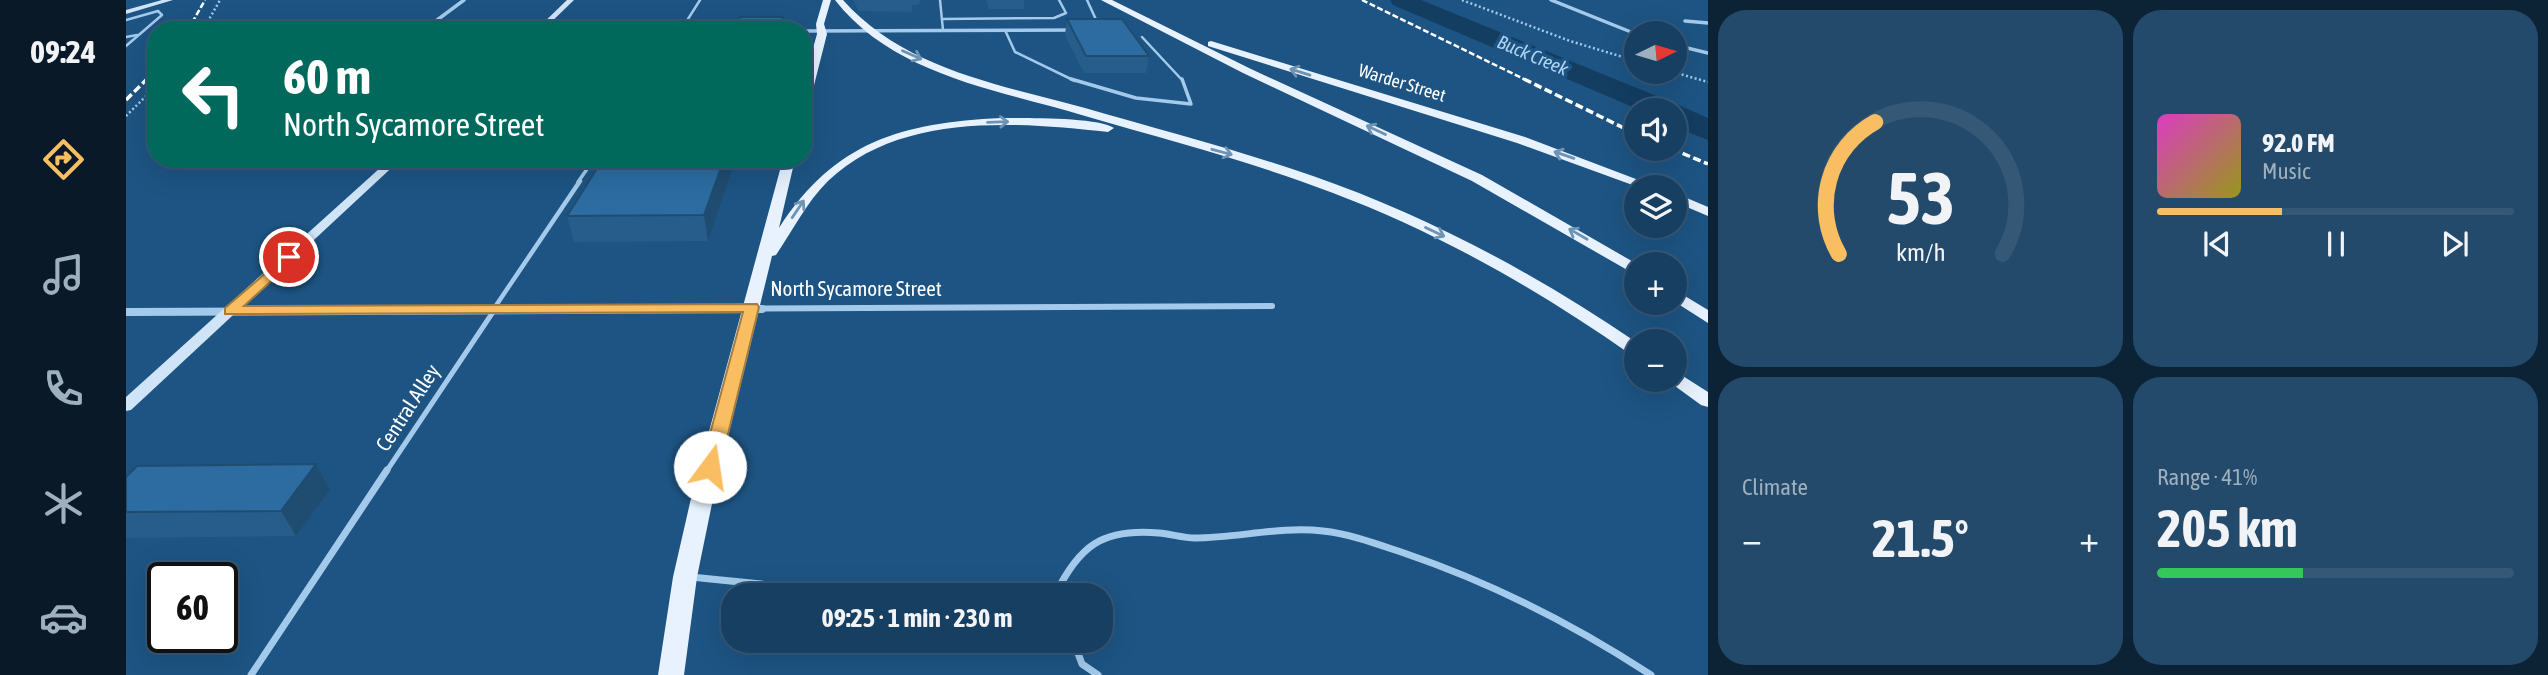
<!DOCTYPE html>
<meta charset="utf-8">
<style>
:root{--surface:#163f62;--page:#234a6b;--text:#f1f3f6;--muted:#9eafbe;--line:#355877;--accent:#f9be62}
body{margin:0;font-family:"Asap Condensed",sans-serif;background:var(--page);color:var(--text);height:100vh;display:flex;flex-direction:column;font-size:26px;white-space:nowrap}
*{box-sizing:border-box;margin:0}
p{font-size:23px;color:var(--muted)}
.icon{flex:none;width:38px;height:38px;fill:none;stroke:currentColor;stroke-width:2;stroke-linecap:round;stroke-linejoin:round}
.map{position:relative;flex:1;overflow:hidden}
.drawer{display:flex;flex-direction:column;gap:10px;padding:10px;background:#0c2336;width:840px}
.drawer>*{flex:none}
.hud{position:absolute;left:21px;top:21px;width:665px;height:147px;border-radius:28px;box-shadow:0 7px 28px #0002,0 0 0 2px var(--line);background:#00695c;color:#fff;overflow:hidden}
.needle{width:46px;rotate:85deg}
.tools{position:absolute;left:1498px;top:21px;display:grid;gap:14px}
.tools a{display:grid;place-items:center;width:63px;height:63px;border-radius:50%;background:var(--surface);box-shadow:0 7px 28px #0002,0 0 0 2px var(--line);font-size:35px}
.speed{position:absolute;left:21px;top:562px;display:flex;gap:14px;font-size:35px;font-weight:700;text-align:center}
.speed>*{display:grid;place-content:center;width:91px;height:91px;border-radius:50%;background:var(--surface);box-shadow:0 7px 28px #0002,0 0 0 2px var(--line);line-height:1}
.speed .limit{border:4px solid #111;border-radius:10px;background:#fff;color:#111}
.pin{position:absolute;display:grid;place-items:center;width:60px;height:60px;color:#fff;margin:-30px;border:4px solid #fff;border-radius:50%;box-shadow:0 2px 7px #0007}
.me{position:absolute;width:77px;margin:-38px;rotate:14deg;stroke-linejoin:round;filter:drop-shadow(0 0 5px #0008)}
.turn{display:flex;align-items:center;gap:24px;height:147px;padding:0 21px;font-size:32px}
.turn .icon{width:91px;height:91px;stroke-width:2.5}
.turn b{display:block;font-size:49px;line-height:60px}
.big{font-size:52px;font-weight:700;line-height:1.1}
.drawer .card{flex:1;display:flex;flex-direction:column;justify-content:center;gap:10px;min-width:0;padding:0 24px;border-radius:28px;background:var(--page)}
.drawer .dial{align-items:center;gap:0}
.dial svg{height:182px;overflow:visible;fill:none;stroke:var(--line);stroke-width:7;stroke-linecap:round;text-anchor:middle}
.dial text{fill:var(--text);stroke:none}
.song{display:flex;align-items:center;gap:21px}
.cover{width:84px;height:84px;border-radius:10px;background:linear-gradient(135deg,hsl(310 70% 55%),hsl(60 70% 35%))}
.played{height:7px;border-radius:4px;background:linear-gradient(90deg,var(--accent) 35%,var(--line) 35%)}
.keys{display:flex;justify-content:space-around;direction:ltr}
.heat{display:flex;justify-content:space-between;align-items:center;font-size:38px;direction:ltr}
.charge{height:10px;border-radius:5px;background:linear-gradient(90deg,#34c759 41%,var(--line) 0)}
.drawer .tiles{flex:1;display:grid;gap:10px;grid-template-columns:repeat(2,1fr)}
.trip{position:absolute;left:595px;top:583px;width:392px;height:70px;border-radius:28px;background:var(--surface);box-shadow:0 7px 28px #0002,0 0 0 2px var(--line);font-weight:700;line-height:70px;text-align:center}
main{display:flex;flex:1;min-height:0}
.tab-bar{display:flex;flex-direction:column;width:126px;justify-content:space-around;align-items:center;background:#091927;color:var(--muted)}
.tab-bar .icon{width:49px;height:49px}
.tab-bar .current{color:var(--accent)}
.tab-bar b{font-size:32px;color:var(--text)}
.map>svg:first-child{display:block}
</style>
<main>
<nav class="tab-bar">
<b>09:24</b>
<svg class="icon current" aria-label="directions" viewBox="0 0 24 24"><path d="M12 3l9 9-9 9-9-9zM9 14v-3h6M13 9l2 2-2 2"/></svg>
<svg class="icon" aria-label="music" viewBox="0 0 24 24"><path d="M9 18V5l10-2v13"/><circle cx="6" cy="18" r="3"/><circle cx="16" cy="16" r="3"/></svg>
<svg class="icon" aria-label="phone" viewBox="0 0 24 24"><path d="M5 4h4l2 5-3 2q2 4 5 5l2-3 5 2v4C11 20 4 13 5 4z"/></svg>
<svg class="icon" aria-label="climate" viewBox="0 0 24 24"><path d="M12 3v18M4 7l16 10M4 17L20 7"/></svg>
<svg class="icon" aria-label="car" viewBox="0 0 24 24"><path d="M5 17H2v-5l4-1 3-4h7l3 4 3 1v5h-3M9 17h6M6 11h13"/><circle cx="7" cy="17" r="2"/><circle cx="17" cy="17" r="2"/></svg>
</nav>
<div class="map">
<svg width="1582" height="675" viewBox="0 0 1582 675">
<rect width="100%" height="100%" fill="#1d5483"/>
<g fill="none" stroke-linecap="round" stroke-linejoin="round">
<path fill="#143d62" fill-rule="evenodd" d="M1264,0H1295L1550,104L1582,118V140L1549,127V110H1514L1267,5Z"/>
<g stroke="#a3caea" stroke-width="2.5" stroke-dasharray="2 2.5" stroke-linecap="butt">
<path d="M1336,0L1444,41L1510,61"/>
<path d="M77,30L94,0"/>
<path d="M1547,72L1582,82"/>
<path d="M0,116L30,86"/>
</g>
<g stroke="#a3caea" stroke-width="2.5">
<path d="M814,0L817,30"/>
<path d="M961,0L972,24"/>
<path d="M816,19L928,18L940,13L933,0"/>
<path d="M0,20L32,11"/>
<path d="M555,30L574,0"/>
<path d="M879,30L889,52L949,81"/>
<path d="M0,37L11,35"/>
<path d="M1016,37L1057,81"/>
<path d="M0,46L36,15L32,11"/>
<path d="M677,55H691"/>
</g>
<g stroke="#a3caea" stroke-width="3.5">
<path d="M945,79L1010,98L1065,104L1056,79"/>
<path d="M452,182L468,159"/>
</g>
<path stroke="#a3caea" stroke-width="4.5" d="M367,310L454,181"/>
<path stroke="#a3caea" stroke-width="5" d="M260,472L369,309"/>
<g stroke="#a3caea" stroke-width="7">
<path d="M565,577L654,586L919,595"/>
<path d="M929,595C953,546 976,528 1033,533C1045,534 1057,538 1069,538C1112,538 1154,526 1197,531C1225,534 1251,544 1278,553C1366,583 1447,624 1525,675"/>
<path d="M947,640L956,664L972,675"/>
<path d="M125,675L261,470"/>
</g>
<g stroke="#a3caea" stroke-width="3.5">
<path d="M1425,0L1510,34"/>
<path d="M1559,21L1582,23"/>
<path d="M315,30L303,26L338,0"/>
<path d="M677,31L950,30"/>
<path d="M1549,45L1582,53"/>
</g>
<path stroke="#a3caea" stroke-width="6" d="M301,310L1146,306"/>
<path stroke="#a3caea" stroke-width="8" d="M0,312L636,309"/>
<g fill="#cfe4f7" fill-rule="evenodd">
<path d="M36,0H47L0,14V10Z"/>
<path d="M441,0H448L417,30H410Z"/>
<path d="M264,159H275L5,410L0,411V397Z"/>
</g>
<g fill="#e7f2fe" fill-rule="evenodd">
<path d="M697,0H705L698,24L701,34L683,105L677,108V84L691,34L690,24Z"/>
<path d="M709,0H717C778,69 875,85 959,108C1035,130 1112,150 1187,176C1302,216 1410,274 1510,342V355L1504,354C1411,289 1313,233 1207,193C1126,162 1042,140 959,116C872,90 767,75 709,0Z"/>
<path d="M975,0H986L1125,69L1356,175L1511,264L1510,275L1346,181L1117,73Z"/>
<path d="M1085,41L1399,137L1531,187H1512L1391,143L1082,46V42Z"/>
<path d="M875,118C898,118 973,117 988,128L982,132C891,122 774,112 702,181C680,203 667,230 650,255L646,256L588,494L571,577L558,675H532L547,577L566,494L657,159H669L653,228C709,141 776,123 875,118Z"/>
<path d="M1549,193L1582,207V216L1549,202Z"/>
<path d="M1549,290L1582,310V323L1549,302Z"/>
<path d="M1549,371L1582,392V407L1575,405L1542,381L1549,380Z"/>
</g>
<g stroke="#fff" stroke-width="2.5" stroke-dasharray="6 2.5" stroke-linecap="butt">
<path d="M1236,0L1402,81"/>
<path d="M62,30L79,0"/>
<path d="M19,81L30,70"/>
</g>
<g stroke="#fff" stroke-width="3.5" stroke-dasharray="8 3.5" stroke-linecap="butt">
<path d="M1398,79L1510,134"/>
<path d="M0,100L21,79"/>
<path d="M1546,149L1582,164"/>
</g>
</g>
<g fill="#265d8a">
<path d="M727,0H794L793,5H786V12L733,11Z"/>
<path d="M860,0H898V9H863Z"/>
<path d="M941,19L1023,56L1020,73H958L939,35Z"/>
<path d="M477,159H610L582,241L448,242L441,216Z"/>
<path d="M190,464L204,490L170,536L0,538V477Z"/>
</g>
<g fill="#1f4c71">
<path d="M657,17L658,30H651Z"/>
<path d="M598,159H610L582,241L578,215Z"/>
<path d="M190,464L204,490L170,536L155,511Z"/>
</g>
<g fill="#2c6ca1" stroke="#1f4c71" stroke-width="2">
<path d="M614,17H657L651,30H608Z"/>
<path d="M941,19H996L1023,56H960Z"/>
<path d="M477,159H598L578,215L441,216Z"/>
<path d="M190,464L155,511L0,512V477L11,466Z"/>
</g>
<defs><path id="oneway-shaft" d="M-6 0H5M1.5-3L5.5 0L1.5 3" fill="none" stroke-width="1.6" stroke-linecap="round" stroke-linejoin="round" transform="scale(1.75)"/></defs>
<g stroke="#6e93b4">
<use href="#oneway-shaft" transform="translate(786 55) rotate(24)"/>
<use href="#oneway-shaft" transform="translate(1174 72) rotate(-163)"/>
<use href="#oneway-shaft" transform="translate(872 122) rotate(-2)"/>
<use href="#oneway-shaft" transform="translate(1250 130) rotate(-155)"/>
<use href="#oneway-shaft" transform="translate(1096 152) rotate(15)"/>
<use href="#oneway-shaft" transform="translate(1438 155) rotate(-161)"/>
<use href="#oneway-shaft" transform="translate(672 209) rotate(-56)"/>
<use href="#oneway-shaft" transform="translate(1309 232) rotate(25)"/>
<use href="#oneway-shaft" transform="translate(1452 234) rotate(-150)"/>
</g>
<path fill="#f9be62" stroke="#a27c40" stroke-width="2" d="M163,253L168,254V260L118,306L631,304L633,307L594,467L584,474L575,467L617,312L99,314V308Z"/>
<g text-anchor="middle" stroke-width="7" stroke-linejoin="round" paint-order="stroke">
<g font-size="18" fill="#fff" stroke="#1d5483">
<text transform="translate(1276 83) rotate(17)" y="6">Warder Street</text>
</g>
<g font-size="19" font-style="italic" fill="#afd4f1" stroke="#1d5483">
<text transform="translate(1407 55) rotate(23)" y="7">Buck Creek</text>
</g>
<g font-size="21" fill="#fff" stroke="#1d5483">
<text x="730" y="296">North Sycamore Street</text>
<text transform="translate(282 408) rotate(-57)" y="7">Central Alley</text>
</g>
</g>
</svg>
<div class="tools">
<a><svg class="needle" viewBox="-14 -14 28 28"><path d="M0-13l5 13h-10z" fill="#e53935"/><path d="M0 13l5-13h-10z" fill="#9eafbe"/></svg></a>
<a><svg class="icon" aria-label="sound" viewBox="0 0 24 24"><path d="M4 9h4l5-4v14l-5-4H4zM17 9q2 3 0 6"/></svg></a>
<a><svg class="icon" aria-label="layers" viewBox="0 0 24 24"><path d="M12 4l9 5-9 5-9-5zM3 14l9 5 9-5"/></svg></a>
<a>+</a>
<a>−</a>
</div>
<div class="speed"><div class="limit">60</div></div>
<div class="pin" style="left:163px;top:257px;background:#d93025"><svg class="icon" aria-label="arrive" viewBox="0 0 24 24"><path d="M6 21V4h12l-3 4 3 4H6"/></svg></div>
<svg class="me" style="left:584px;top:467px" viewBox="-20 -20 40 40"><circle r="19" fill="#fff"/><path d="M0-13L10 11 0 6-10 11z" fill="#f9be62"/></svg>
<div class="trip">09:25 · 1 min · 230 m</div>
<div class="hud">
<div class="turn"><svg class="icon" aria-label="left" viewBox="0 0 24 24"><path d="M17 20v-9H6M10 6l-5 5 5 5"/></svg><div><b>60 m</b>North Sycamore Street</div></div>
</div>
</div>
<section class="drawer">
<div class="tiles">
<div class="card dial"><svg viewBox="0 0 100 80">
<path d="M14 69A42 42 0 1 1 86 69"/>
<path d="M14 69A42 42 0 0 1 30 11" stroke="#f9be62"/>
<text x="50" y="56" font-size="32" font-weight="700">53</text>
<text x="50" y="72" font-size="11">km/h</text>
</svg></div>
<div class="card">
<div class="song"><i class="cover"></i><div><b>92.0 FM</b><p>Music</p></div></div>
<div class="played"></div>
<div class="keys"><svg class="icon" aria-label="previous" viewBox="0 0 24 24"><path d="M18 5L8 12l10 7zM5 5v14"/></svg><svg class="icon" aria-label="pause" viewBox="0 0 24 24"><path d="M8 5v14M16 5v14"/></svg><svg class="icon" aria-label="next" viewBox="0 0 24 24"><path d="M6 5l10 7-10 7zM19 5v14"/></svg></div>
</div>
<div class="card"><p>Climate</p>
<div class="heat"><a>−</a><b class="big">21.5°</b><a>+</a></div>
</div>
<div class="card"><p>Range · 41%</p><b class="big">205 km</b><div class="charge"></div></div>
</div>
</section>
</main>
